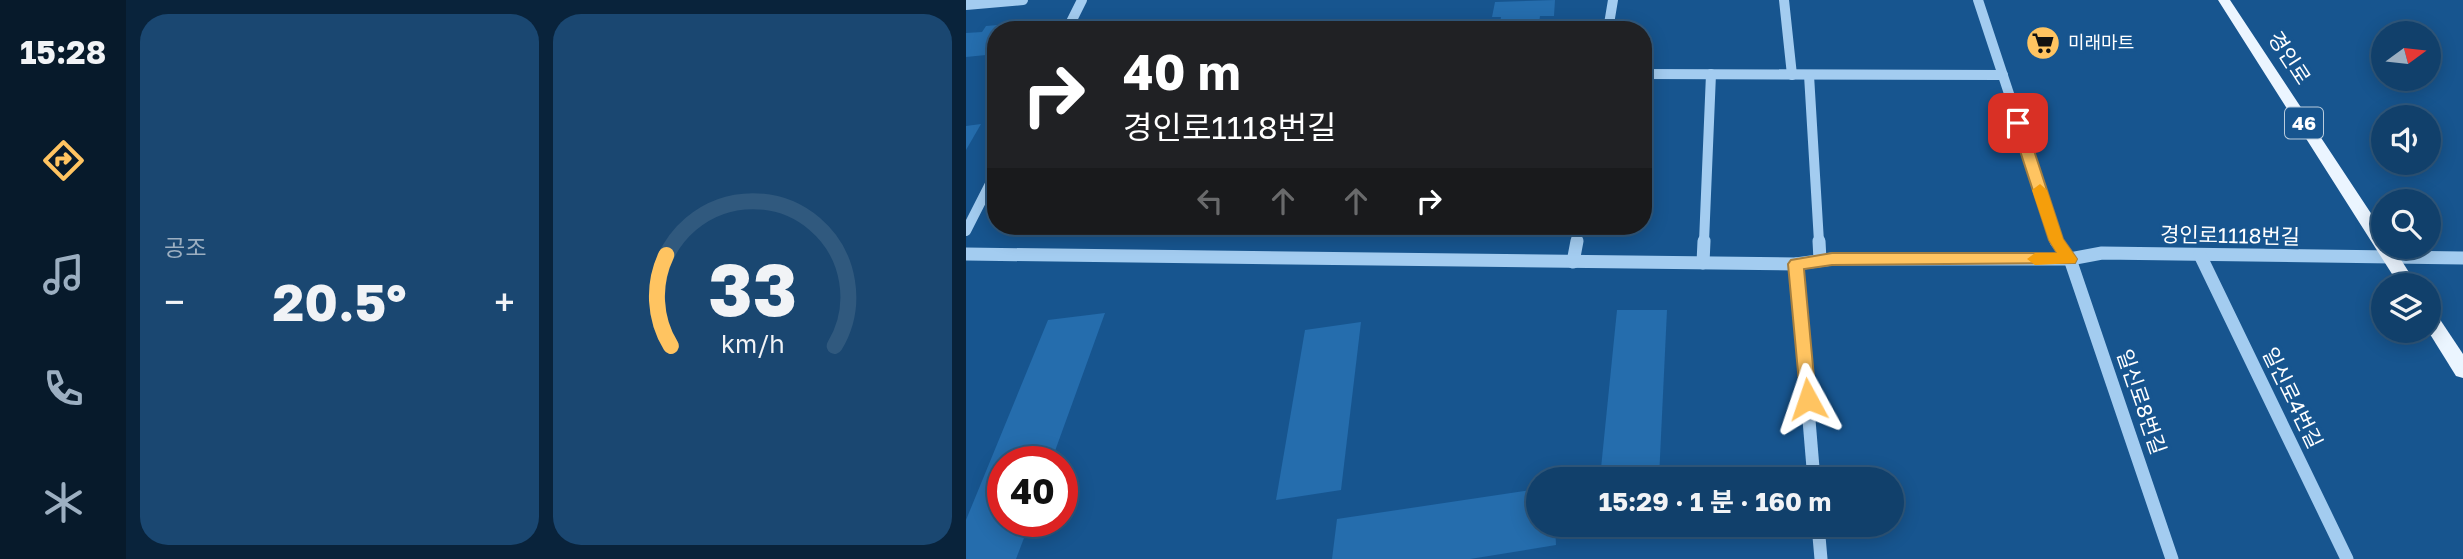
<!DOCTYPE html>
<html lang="ko">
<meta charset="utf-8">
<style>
:root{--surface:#11406b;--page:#1a4771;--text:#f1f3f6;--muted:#9cafc1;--line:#30597e;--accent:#ffc461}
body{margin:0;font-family:"Golos Text","Noto Sans KR",sans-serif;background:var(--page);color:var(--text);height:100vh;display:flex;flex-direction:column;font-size:26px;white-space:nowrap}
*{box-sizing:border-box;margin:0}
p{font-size:23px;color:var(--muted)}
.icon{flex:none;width:38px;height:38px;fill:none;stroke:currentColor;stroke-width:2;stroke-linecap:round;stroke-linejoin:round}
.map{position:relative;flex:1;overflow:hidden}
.panel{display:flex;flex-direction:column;gap:14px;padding:14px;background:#09233b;width:840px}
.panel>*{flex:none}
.hud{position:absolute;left:21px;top:21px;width:665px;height:214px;border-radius:28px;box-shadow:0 4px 18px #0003,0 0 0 2px var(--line);background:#202124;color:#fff;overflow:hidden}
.needle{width:46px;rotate:75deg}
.tools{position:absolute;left:1405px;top:21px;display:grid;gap:14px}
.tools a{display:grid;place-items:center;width:70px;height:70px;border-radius:50%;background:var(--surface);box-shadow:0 4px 18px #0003,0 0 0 2px var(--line);font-size:35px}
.speed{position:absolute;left:21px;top:446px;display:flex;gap:14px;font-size:35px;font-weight:700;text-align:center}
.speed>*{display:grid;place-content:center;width:91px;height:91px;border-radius:50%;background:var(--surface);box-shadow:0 4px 18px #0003,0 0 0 2px var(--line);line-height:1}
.speed .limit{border:10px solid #d22;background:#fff;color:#111}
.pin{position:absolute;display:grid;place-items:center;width:60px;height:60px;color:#fff;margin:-30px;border-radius:14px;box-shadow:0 4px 10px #0006}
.me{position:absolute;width:77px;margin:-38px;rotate:355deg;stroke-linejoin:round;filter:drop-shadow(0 0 5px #0008)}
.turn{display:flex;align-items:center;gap:24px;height:147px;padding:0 21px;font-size:32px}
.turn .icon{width:91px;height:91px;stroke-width:2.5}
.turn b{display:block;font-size:49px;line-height:60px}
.lanes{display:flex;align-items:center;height:66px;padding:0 21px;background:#0003;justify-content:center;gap:35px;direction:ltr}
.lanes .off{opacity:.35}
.big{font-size:52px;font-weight:700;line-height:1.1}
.panel .tile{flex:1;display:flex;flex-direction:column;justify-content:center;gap:10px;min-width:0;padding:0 24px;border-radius:28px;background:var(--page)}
.panel .dial{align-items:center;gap:0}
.dial svg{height:182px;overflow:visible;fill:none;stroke:var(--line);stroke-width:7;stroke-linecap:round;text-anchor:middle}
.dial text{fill:var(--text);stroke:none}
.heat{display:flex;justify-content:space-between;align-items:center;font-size:38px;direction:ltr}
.panel .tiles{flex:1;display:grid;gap:14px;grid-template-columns:repeat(2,1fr)}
.trip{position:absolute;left:560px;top:467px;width:378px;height:70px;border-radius:35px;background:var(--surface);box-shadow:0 4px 18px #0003,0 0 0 2px var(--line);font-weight:700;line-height:70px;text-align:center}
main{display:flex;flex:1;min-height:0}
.dock{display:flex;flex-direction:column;width:126px;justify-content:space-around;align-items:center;background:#071a2b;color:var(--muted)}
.dock .icon{width:49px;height:49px}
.dock .selected{color:var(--accent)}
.dock b{font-size:32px;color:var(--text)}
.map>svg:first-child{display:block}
</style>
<main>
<nav class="dock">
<b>15:28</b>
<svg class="icon selected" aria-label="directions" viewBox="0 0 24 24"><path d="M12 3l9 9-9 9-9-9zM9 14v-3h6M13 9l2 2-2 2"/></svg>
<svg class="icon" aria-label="music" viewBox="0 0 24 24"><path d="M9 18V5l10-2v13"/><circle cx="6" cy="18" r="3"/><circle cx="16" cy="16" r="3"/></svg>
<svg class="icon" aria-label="phone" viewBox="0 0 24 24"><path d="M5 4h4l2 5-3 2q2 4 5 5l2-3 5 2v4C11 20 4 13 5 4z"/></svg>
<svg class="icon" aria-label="climate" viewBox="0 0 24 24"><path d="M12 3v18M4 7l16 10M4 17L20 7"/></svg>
</nav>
<section class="panel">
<div class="tiles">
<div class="tile"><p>공조</p>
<div class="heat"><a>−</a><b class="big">20.5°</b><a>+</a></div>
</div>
<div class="tile dial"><svg viewBox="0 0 100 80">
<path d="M14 69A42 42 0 1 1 86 69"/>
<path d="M14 69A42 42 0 0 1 12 29" stroke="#ffc461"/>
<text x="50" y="56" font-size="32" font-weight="700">33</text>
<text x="50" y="72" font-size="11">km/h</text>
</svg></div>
</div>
</section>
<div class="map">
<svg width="1497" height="559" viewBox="0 0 1497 559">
<rect width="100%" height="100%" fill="#17558f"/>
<g fill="#256dad">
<path d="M589,0L588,16H574L572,30H533L535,17H526L529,2Z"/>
<path d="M32,25L28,31L30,54L0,57V33L16,32L20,26Z"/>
<path d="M15,124L0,150V126Z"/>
<path d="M651,310H701L693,478H634Z"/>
<path d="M139,313L85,462H37V522H64L50,559H0V520L82,320Z"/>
<path d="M395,322L375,490L310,500L339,330Z"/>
<path d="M572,489V525H589L590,545L504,559H366L371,519Z"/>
</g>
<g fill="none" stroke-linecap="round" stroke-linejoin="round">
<g stroke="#a3ccf0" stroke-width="10">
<path d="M818,0L826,75"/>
<path d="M1012,0L1092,242"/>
<path d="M0,5L57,0"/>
<path d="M101,30L116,0"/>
<path d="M642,30L647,0"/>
<path d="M677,74L1037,75"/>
<path d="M843,75L853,242"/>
<path d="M0,231L30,172"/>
<path d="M610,242L613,226"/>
<path d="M738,242L745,74"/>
</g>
<g stroke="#a3ccf0" stroke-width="13">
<path d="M853,241L854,260"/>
<path d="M1090,241L1104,259L1206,559"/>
<path d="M0,254L830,264L866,259H1104L1136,253L1497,258"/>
<path d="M1234,255L1381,559"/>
<path d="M607,262L611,241"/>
<path d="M737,263L738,241"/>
<path d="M830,264L848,480"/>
<path d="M852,525L855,559"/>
</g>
<g fill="#ebf5ff" fill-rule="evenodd">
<path d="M1252,0H1264L1418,233V247H1427L1451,285H1433Z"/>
<path d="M1463,310L1469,312L1497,354V378L1490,376L1462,331Z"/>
</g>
</g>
<path fill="#ffc461" stroke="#a67f3f" stroke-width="2" d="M1052,118L1059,123L1097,239L1111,259L1109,263L866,265L838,269L850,399L848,404L842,407L835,404L822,264L825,260L866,253H1091L1083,240L1045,123Z"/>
<path fill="#f59e0b" d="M1074,184L1081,190L1097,239L1111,259L1109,263L1069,265L1061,259L1069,253H1091L1083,240L1066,190Z"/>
<defs>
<g id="supermarket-disc" transform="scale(1.75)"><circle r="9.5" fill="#ffc461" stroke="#17558f"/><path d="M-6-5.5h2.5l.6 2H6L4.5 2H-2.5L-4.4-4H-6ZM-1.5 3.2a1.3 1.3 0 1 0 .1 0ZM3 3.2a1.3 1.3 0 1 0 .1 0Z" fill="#111"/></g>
</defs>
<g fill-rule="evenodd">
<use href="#supermarket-disc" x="1077" y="43"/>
</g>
<g text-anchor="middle" stroke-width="7" stroke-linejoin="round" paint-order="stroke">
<g font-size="18" fill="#fff" stroke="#17558f" text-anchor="start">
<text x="1102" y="49">미래마트</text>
</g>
<rect fill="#17558f" stroke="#b9ccdd" stroke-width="2" x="1319" y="107.5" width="38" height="31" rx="5"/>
<g font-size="19" font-weight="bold" fill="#fff">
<text x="1338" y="130">46</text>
</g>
<g font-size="21" fill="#fff" stroke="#17558f">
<text transform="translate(1323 58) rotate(57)" y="7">경인로</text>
<text transform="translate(1264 236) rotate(1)" y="7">경인로1118번길</text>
<text transform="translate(1326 398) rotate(64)" y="7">일신로4번길</text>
<text transform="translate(1175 402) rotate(71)" y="7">일신로8번길</text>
</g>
</g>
</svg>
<div class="tools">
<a><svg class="needle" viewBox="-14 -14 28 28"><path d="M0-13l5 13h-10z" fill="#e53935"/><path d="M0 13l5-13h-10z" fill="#9cafc1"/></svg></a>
<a><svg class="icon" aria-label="sound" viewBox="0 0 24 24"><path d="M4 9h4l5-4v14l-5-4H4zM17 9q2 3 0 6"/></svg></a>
<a><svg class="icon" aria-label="search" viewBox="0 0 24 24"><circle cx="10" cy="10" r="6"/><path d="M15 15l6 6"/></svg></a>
<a><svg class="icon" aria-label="layers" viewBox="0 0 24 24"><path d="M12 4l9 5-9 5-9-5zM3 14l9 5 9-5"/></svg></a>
</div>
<div class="speed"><div class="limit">40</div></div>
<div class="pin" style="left:1052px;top:123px;background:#d93025"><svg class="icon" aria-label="arrive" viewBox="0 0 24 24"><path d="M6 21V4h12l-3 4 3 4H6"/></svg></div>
<svg class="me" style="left:842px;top:399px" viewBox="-20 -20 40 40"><path d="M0-17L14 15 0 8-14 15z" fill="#ffc461" stroke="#fff" stroke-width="4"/></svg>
<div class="trip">15:29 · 1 분 · 160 m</div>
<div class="hud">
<div class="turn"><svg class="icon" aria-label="right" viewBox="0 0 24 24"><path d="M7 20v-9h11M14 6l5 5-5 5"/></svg><div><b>40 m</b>경인로1118번길</div></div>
<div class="lanes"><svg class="icon off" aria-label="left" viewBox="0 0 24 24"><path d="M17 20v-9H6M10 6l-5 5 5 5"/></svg><svg class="icon off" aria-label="ahead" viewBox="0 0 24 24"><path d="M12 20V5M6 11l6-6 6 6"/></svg><svg class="icon off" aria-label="ahead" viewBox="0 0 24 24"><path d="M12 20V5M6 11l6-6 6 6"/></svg><svg class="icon" aria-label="right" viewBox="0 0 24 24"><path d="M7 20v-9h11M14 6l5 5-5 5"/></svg></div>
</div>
</div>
</main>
